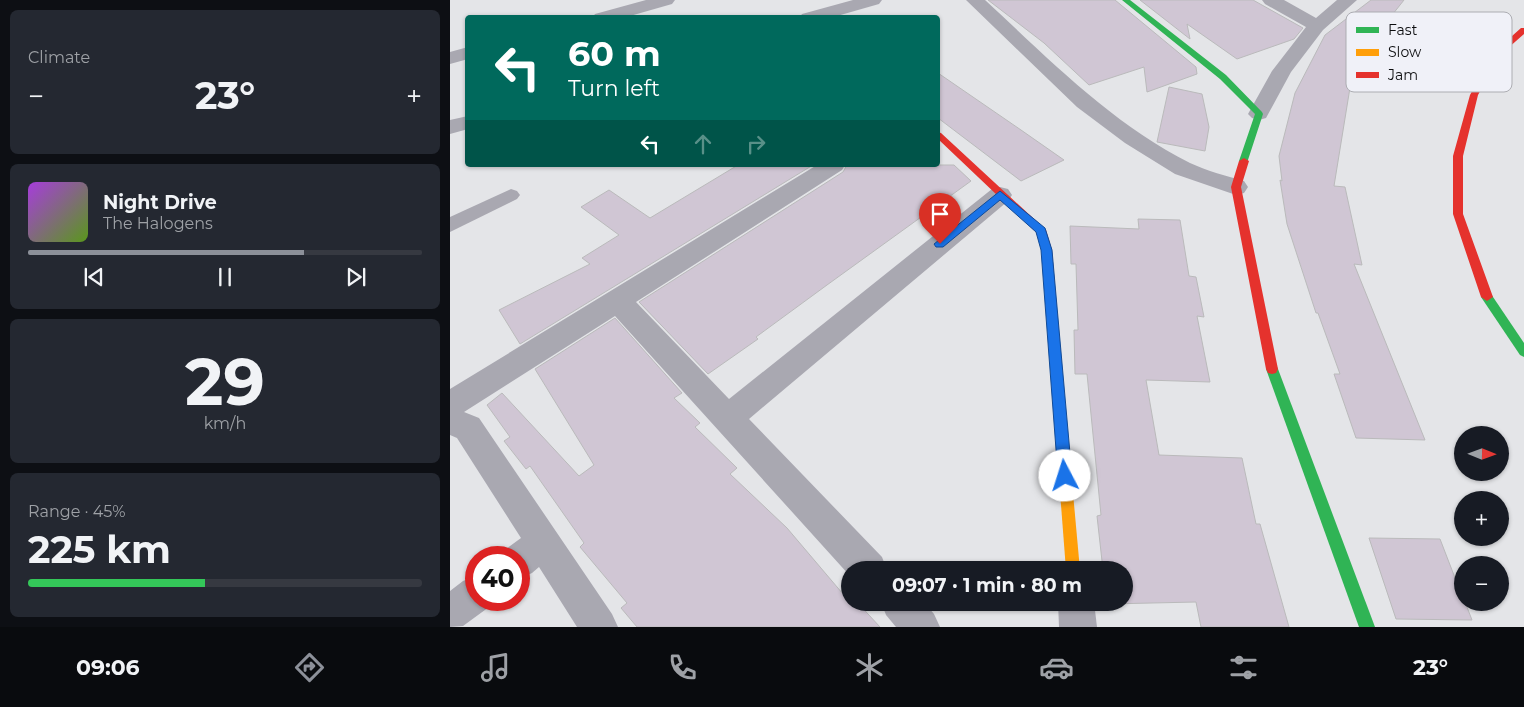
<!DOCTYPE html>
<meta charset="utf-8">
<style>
:root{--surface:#171b24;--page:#242831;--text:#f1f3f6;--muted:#9ea1a6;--line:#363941;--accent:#8c9099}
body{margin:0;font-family:Montserrat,sans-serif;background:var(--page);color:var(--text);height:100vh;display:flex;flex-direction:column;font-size:19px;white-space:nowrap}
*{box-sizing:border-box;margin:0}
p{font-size:16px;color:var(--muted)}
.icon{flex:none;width:28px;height:28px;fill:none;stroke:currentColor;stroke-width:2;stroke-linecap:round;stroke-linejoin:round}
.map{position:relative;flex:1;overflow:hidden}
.side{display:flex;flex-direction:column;gap:10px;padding:10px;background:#0d0f14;width:450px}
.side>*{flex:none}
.top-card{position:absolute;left:15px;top:15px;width:475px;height:152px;border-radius:5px;box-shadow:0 1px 4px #0004;background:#00695c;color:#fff;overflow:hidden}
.needle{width:32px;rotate:91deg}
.tools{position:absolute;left:1004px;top:426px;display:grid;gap:10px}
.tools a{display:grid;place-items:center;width:55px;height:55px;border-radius:50%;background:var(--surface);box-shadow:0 1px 4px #0004;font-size:25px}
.speed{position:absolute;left:15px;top:546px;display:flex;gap:10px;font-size:25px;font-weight:700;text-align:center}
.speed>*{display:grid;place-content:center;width:65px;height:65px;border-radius:50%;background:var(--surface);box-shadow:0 1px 4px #0004;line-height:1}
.speed .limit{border:8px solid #d22;background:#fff;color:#111}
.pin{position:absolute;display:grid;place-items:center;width:42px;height:42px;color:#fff;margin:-51px -21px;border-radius:50% 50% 50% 0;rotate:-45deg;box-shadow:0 0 5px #0007}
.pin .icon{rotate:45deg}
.me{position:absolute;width:55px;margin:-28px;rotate:355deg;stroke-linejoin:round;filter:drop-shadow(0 0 4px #0008)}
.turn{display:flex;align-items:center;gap:18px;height:105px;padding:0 20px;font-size:22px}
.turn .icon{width:65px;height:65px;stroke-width:2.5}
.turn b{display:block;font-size:35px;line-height:42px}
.lanes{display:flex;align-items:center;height:48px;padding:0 20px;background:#0003;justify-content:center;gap:25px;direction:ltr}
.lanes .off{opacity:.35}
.big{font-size:38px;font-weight:700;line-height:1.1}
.side .tile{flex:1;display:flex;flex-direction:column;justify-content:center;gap:8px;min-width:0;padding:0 18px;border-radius:8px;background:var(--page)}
.side .dial{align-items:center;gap:0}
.dial b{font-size:65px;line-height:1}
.song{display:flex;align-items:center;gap:15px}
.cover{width:60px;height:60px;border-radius:8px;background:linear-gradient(135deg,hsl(280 70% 55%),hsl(90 70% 35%))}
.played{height:5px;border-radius:2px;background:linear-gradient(90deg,var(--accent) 70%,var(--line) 70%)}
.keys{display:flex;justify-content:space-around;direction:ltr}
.heat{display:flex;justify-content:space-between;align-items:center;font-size:28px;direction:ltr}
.charge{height:8px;border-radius:4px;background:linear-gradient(90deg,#34c759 45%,var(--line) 0)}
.trip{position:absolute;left:391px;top:561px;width:292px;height:50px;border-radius:25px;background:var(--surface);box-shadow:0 1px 4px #0004;font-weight:700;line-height:50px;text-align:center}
.tabs{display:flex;height:80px;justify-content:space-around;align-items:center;background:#090b0e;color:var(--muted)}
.tabs .icon{width:35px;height:35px}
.tabs .on{color:var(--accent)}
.tabs b{font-size:22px;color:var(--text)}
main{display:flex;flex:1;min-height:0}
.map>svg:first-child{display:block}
</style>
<main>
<section class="side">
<div class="tile"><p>Climate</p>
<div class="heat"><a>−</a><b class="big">23°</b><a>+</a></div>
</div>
<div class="tile">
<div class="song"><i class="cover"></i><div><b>Night Drive</b><p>The Halogens</p></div></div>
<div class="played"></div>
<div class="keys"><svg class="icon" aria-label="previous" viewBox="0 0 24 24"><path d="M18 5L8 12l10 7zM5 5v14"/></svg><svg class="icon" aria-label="pause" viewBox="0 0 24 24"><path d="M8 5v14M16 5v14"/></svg><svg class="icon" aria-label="next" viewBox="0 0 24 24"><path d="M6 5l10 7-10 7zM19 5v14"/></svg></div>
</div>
<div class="tile dial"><b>29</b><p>km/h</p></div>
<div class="tile"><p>Range · 45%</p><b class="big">225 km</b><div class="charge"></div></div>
</section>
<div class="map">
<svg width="1074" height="627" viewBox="0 0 1074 627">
<rect width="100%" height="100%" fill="#e4e5e8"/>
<g fill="#d0c6d4" stroke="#bababb">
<path d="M538,0H665L746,67L747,74L697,92L694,67L639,85L594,43Z"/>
<path d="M690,0H803L853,28L844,39L787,59L737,24L740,39Z"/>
<path d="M921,0H954L904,63L884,186L895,187L912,265L904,264L975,440L906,438L884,374H890L868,313H866L837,224L830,180L832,181L829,156L845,93L875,35Z"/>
<path d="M488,73L571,130L614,160L571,181L488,118Z"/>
<path d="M719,87L752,94L759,127L755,151L707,142Z"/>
<path d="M288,165H363L70,344L49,310L140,264L132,258L169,235L131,207L159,190L200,218Z"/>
<path d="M397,165H504L521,181L377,285L306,337L308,339L258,374L189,302L393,172Z"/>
<path d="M688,219L730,220L739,276L746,277L754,317L747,316L760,382L696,380L709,455L792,458L806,524H810L839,627H751L746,602L658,604L657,602H675V570H653L647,516L651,515L637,374H625L624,330H628L626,264H621L620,226L689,229Z"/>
<path d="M165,318L232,393L224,398L250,423L245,427L287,468L280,474L337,528L393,594L396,591L400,595V602H407L430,627H187L171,608L177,603L130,547L134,543L80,466L76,469L54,441L60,437L37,405L52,393L129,476L144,465L85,369Z"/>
<path d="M919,538L990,539L1012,596V602H1015L1022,620L946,619Z"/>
</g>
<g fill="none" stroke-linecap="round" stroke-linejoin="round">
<path fill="#a9a8b1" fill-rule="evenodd" d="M61,189L67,191L70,195L67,199L0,232V217Z"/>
<g fill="#a9a8b1" fill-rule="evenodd">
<path d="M196,0H225L222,4L173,18H142L145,14Z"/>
<path d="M403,0H432L429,4L380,18H349L352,14Z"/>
<path d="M516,0H535C599,59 661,123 740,163C757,171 777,176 794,181L798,187L794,193L786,195L725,174L675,143L627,107Z"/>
<path d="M812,0H834L866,18L887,0H907L873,30L841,72L816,118L809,120L802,118L798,114L822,71L856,27L815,4Z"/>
<path d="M18,47V59L0,64V52Z"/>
<path d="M18,116V129L0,134V120Z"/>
<path d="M367,165H395L392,170L186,302L279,399L542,189L550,187L558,189L562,195L558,201L299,419L432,557L437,570H400V576L165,316L14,412L29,418L162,614L168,627H127L89,567L82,573L69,579V558H53L56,549L71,538L7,438L0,435V389Z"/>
<path d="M26,576V600H42L39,607L13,626L0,627V591L13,581Z"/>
<path d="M431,602H474L484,614L490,627H446L436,615Z"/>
<path d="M608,602H644L647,627H609Z"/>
</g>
<g fill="#30b455" fill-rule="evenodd">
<path d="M672,0H680L776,75L812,112L813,114L797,163L794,164L789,161L805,114L770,79Z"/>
<path d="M1037,293L1041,294L1074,343V357L1070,355L1033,300L1031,297L1033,294Z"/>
<path d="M822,364L826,365L828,369L925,627H909L816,369L818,365Z"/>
</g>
<path fill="#ff9f0a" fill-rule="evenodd" d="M611,421L615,423L617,427L630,570H616L605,427L607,423Z"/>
<g fill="#e5322d" fill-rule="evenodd">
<path d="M1071,28H1074V34L1049,56L1028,95L1013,156V214L1043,297L1037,301L1031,297L1003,214V156L1020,95L1043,53Z"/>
<path d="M488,132L491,133L596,230L602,250L617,427L615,431L611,433L607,431L605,427L592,250L586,232L488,139Z"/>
<path d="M794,158L799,161L791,187L828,369L826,373L822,374L818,373L816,369L781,187L789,161Z"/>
</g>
</g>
<path fill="#1a73e8" stroke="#114b97" d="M550,191L595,228L602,250L622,476L620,480L615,482L610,480L608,476L591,250L586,232L550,200L493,247H486L484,244Z"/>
<rect x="896" y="12" width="166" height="80" rx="8" fill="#f0f1f8" stroke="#acadb2" stroke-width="1"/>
<rect x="906" y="27" width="23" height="6" fill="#30b455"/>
<rect x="906" y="49" width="23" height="7" fill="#ff9f0a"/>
<rect x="906" y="72" width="23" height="6" fill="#e5322d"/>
<g font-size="14" fill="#0c0d0f">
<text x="938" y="35">Fast</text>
<text x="938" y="57">Slow</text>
<text x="938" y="80">Jam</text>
</g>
</svg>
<div class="tools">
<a><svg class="needle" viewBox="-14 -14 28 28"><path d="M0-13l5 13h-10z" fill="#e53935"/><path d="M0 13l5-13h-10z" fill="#9ea1a6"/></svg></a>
<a>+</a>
<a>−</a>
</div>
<div class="speed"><div class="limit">40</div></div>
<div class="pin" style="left:490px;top:244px;background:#d93025"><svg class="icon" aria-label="arrive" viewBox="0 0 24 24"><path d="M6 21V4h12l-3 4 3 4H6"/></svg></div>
<svg class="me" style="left:615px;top:476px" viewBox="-20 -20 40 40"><circle r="19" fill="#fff"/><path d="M0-13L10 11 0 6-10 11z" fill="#1a73e8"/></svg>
<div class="trip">09:07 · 1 min · 80 m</div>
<div class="top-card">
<div class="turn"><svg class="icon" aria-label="left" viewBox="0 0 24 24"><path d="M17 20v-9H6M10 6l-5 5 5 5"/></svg><div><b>60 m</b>Turn left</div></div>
<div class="lanes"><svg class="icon" aria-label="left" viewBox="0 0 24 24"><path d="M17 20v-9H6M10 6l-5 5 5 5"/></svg><svg class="icon off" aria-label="ahead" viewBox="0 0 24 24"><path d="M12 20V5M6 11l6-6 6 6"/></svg><svg class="icon off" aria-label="right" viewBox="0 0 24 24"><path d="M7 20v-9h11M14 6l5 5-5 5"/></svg></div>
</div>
</div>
</main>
<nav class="tabs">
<b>09:06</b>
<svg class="icon on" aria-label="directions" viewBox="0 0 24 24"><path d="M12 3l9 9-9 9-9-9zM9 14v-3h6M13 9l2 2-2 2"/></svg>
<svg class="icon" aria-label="music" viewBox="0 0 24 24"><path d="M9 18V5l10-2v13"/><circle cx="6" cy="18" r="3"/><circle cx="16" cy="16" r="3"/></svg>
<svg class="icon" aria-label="phone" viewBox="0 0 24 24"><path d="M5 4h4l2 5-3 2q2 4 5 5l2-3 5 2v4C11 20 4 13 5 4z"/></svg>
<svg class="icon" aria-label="climate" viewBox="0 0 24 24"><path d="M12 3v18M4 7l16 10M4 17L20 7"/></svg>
<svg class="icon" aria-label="car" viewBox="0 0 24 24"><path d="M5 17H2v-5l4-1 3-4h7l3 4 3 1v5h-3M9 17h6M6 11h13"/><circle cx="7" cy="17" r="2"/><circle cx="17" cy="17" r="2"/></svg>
<svg class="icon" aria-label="filters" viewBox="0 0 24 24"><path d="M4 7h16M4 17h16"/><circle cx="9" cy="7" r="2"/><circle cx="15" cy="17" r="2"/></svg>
<b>23°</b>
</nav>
